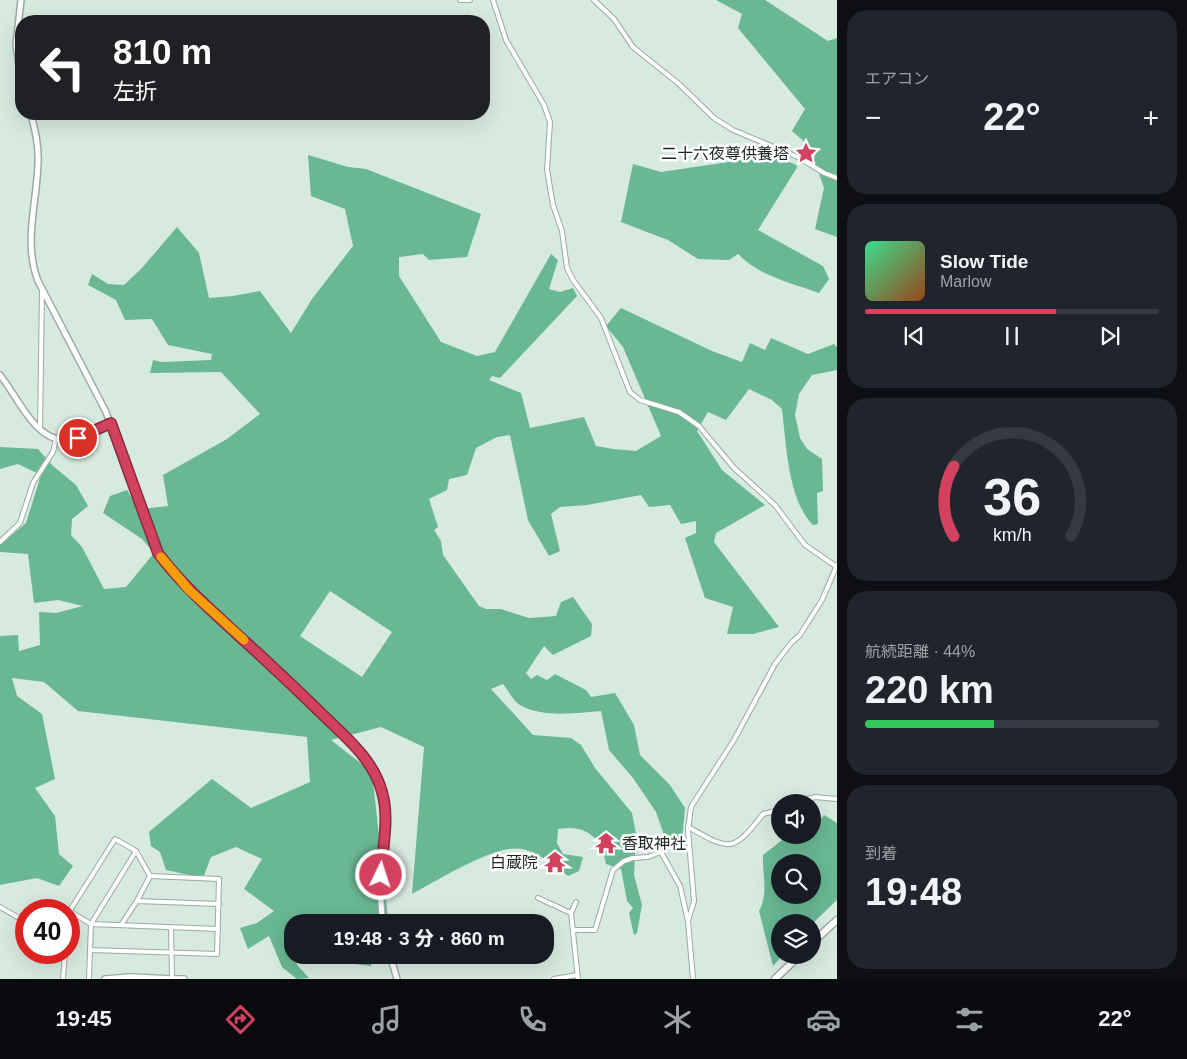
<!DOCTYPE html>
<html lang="ja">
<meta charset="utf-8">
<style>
:root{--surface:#171b24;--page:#20242c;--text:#f1f3f6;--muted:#9ea1a6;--line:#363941;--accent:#d2425f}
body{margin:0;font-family:Arial,"Noto Sans JP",sans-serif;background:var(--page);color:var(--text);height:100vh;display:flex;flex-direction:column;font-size:19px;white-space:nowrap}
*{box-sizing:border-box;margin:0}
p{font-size:16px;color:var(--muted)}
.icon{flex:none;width:28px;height:28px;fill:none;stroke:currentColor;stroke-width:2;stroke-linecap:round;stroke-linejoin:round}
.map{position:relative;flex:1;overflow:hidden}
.panel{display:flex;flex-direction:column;gap:10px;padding:10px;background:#0d0f14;width:350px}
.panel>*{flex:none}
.banner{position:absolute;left:15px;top:15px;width:475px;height:105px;border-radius:20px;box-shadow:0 5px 20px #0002;background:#202124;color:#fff;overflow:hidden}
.buttons{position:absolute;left:771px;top:794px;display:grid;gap:10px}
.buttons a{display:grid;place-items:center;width:50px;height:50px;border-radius:50%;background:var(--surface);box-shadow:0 5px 20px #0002;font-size:25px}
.speed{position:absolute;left:15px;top:899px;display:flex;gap:10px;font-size:25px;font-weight:700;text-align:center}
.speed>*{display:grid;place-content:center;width:65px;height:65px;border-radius:50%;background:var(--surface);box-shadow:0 5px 20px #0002;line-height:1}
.speed .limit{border:8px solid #d22;background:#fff;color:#111}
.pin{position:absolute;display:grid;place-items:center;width:42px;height:42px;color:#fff;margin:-21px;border:2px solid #fff;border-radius:50%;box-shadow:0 1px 5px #0007}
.me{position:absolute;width:55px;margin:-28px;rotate:4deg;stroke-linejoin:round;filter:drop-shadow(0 0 4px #0008)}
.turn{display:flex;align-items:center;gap:18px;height:105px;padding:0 15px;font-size:22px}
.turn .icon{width:65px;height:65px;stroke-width:2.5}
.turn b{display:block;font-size:35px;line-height:42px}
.big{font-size:38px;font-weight:800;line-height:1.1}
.panel .widget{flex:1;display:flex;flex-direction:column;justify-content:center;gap:8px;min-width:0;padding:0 18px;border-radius:20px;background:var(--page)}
.panel .dial{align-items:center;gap:0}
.dial svg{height:130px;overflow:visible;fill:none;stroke:var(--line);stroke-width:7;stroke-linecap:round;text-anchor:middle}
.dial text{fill:var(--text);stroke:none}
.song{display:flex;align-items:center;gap:15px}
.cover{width:60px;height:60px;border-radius:8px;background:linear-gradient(135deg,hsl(150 70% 55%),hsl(20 70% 35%))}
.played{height:5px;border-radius:2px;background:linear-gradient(90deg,var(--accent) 65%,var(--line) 65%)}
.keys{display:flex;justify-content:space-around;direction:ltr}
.heat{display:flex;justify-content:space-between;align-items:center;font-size:28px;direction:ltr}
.charge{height:8px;border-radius:4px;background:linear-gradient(90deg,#34c759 44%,var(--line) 0)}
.trip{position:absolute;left:284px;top:914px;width:270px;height:50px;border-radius:20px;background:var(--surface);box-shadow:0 5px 20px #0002;font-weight:800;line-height:50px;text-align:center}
.tabs{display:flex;height:80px;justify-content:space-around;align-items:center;background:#090b0e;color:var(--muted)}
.tabs .icon{width:35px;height:35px}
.tabs .on{color:var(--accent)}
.tabs b{font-size:22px;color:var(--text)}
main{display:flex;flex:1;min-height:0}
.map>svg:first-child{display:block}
</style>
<main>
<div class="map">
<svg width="837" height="979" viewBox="0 0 837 979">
<rect width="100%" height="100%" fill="#d7eae0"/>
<g fill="#69b793" fill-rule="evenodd">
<path d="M716,0H765L828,41L837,38V237L815,229L824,188L814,159L816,152L792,131L805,109L738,28L742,14Z"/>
<path d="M308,155L348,167L366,169L481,214L467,257L429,260L423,254L399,257V276L441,342L477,356L495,352L551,254L558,260L549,289L560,292L573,288L577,296L500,378L492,376L489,380L521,393L530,428L584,417L596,446L613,449L636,451L661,436L623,347L606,326L621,308L712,351L742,362L750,343L765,350L771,338L808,354L834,344L837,347V370L812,375L799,394L795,415L800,438L807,449L822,459L823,491L817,493L818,524L813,525C788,501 786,442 782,409L772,400L749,389L726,420L708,412L697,431L722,470L765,505L716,533L714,542L779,627L753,634H727L733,607L705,598L685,538L696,533V521L681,524L670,505L649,507L641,495L587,505L560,507L551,514L560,551L549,556L528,520L510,435L497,437L476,448L467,475L449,479L447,490L429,499L438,527L434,530L441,541L443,555L479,606L486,609H501L529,618L556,616L561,602L573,597L592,624L591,636L553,655L544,646L526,673L531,679L537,675L547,680L555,674L586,690L591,697L615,693L634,725L640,755L670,785L685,808L682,841L674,842L665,838L656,812L633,778L609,750L601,711C577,713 542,718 520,705C513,701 508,690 503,684L491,689L533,735L571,738L581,745L595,768L632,813L636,834L634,875L642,905L637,933L634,935L629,913L633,908L627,901L621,869L606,864C602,837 585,824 558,829L557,843L563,854L583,857L579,871L568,876C553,865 540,853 522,849C497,843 435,882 412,894L424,747L381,727L331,740L372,772L388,918L380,922H292V942L287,944L298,966L309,978L297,979L282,967L269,936L248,949L240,928L257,923L274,911L244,889L262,859L236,847L211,857L203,878L166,870L160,852L151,846L149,832L212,779L251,808L310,782L307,737L78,711L44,682L12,678L17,696L42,714L55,779L35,788L55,816L59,854L73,866L59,886L37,878L0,885V636L18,635L19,651L40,645L39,612L56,613L83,606L58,600L34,603L28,554L0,552V545L26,523L41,475L18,464L0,469V447L38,449L53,466L76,485L88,506L72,519L71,535L82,547L104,589L126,587L154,553L142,539L103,513L110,496L127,490L135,503L142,509L168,506L163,475L227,439L260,414L221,372L150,373L153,360L161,362L211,360L212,354L168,345L152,319L125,320L116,300L88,285L92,274L108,284L124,285L142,268L177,227L199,253L209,298L233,296L260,291L291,333L312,299L353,246L345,209L311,196ZM330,591L392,632L362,677L300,636Z"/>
<path d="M775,155L798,166L758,230L823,266L829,279L819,293C791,283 759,276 738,254L729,260L698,259L668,240L621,222L633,164L661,172Z"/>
<path d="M824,815L837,823V900L813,923L780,922V955H783L773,966L759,911C769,893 762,875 763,855L786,837L812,835L813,829ZM812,862V895H780V862Z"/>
<path d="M313,955H372L371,966L329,961Z"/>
</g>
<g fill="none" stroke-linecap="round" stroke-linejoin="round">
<g stroke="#9aaba2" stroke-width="6">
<g id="minor">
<path d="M460,0H470"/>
<path d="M493,0L506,40L544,105L550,122L547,170L553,205L562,231L567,268L573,280L601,318L630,392L640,400L679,412L699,426L734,468L775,505L805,545L837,567"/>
<path d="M594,0L614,19L633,47L679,84L714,118L733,130L800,158L824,173L837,178"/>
<path d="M40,430L42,290"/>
<path d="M0,542L20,523L33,483L53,452L56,439"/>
<path d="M796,802L815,797L837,799"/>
<path d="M688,827C730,850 732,854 763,814L780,810"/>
<path d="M538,898L571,913"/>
<path d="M137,901L150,876"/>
<path d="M576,902L571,913L578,979"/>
<path d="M0,907L26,922"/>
<path d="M69,911L91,924L218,929"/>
<path d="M69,912L115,839L136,851L150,876L219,879L217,954L90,950"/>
<path d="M688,921L694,901L688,830L691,807L734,740L775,664L791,643L800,635L810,619L822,600L837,565"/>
<path d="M121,925L137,901L219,904"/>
<path d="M171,927L172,979"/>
<path d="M573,930H595L613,870L624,861L633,858L648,857L661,852L680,886L688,921L693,979"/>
<path d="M63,979L65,952"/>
<path d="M89,979L91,924L136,851"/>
<path d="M554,979L577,975"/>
</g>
</g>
<g stroke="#9aaba2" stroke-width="8">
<g id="tertiary">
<path d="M21,0L16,45L21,79"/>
<path d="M31,114C35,130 39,146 38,163C37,203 23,242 38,281L106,412L158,553L189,590L349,740C362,755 376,772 382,791C389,814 383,837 381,861C380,881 380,902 383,922"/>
<path d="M0,375C18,397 35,442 67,440C82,440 98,429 111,423"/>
<path d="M390,955L397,979"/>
</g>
</g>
<g stroke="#9aaba2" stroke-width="8">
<g id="secondary">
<path d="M105,979L131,977L171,979"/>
<path d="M175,979H184"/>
</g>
</g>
<g stroke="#9aaba2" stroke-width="9">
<g id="primary">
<path d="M812,943L837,920"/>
<path d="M775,979L800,955"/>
</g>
</g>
<use href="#minor" stroke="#fff" stroke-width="4"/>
<use href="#tertiary" stroke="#fff" stroke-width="5"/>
<use href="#secondary" stroke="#fff" stroke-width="5.5"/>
<use href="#primary" stroke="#fff" stroke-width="6"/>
</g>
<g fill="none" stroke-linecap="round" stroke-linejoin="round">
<g stroke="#882b3e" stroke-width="12">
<path id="route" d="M78,438L111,423L158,553C181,584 211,610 240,637C267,661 294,687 320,712C344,736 373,758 382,792C390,819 382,848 381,875"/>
</g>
<use href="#route" stroke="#d2425f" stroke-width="9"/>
<path stroke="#f59e0b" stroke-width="9" d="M161,557L189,590L244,640"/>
</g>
<defs>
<g id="sight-bare" transform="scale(1.725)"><path d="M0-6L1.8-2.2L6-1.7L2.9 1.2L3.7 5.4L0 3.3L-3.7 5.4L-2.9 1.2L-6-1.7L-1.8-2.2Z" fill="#d2425f" stroke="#fff" stroke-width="2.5" paint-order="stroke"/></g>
<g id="temple-bare" transform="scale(1.725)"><path d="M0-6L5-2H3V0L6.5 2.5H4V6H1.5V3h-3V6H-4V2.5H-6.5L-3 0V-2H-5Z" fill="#d2425f" stroke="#fff" stroke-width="2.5" paint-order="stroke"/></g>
</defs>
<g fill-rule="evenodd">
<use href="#sight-bare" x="806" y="153"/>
<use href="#temple-bare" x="606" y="843"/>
<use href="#temple-bare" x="555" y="862"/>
</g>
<g text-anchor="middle" stroke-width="5" stroke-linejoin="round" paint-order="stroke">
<g font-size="16" fill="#1d2421" stroke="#fff" text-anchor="end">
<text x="789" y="159">二十六夜尊供養塔</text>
<text x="622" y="849" text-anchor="start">香取神社</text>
<text x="538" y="868">白蔵院</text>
</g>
</g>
</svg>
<div class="buttons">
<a><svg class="icon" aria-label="sound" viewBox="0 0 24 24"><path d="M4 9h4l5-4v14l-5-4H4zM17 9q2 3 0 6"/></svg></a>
<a><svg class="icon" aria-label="search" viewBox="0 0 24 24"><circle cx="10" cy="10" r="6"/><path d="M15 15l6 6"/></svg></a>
<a><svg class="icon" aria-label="layers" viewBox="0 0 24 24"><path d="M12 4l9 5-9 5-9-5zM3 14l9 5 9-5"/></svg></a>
</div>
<div class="speed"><div class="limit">40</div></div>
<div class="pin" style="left:78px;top:438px;background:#d93025"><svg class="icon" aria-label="arrive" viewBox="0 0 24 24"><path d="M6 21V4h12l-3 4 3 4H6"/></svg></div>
<svg class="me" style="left:381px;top:875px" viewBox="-20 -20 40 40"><circle r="17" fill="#d2425f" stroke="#fff" stroke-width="3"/><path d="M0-11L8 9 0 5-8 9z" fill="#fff"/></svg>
<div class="trip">19:48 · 3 分 · 860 m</div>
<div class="banner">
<div class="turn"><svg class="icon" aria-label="left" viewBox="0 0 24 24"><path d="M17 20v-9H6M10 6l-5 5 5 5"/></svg><div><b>810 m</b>左折</div></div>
</div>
</div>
<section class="panel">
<div class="widget"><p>エアコン</p>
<div class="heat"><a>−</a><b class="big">22°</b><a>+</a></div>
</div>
<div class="widget">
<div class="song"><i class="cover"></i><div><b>Slow Tide</b><p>Marlow</p></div></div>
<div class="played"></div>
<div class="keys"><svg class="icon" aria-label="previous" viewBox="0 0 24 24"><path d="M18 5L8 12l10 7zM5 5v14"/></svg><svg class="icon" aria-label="pause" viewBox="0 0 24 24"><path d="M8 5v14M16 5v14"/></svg><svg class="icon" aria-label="next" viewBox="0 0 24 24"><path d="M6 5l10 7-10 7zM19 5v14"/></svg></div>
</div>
<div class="widget dial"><svg viewBox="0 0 100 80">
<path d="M14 69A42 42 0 1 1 86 69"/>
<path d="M14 69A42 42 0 0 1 14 26" stroke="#d2425f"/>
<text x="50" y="56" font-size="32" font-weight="700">36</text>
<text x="50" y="72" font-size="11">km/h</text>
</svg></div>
<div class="widget"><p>航続距離 · 44%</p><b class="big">220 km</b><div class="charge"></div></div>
<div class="widget"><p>到着</p><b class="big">19:48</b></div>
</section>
</main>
<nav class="tabs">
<b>19:45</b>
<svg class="icon on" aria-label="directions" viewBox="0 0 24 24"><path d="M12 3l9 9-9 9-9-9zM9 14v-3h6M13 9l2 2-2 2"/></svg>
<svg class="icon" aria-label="music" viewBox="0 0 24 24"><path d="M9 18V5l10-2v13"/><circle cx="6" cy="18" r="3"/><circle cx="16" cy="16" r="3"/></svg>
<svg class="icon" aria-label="phone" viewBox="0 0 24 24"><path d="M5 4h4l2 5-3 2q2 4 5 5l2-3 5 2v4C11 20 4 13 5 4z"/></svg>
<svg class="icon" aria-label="climate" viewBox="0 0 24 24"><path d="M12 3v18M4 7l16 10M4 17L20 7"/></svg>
<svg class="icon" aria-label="car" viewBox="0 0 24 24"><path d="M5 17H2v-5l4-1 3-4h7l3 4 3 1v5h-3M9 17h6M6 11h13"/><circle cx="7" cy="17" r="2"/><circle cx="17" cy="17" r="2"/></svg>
<svg class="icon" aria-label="filters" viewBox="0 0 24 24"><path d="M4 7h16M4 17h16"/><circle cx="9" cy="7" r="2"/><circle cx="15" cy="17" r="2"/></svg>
<b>22°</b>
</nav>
